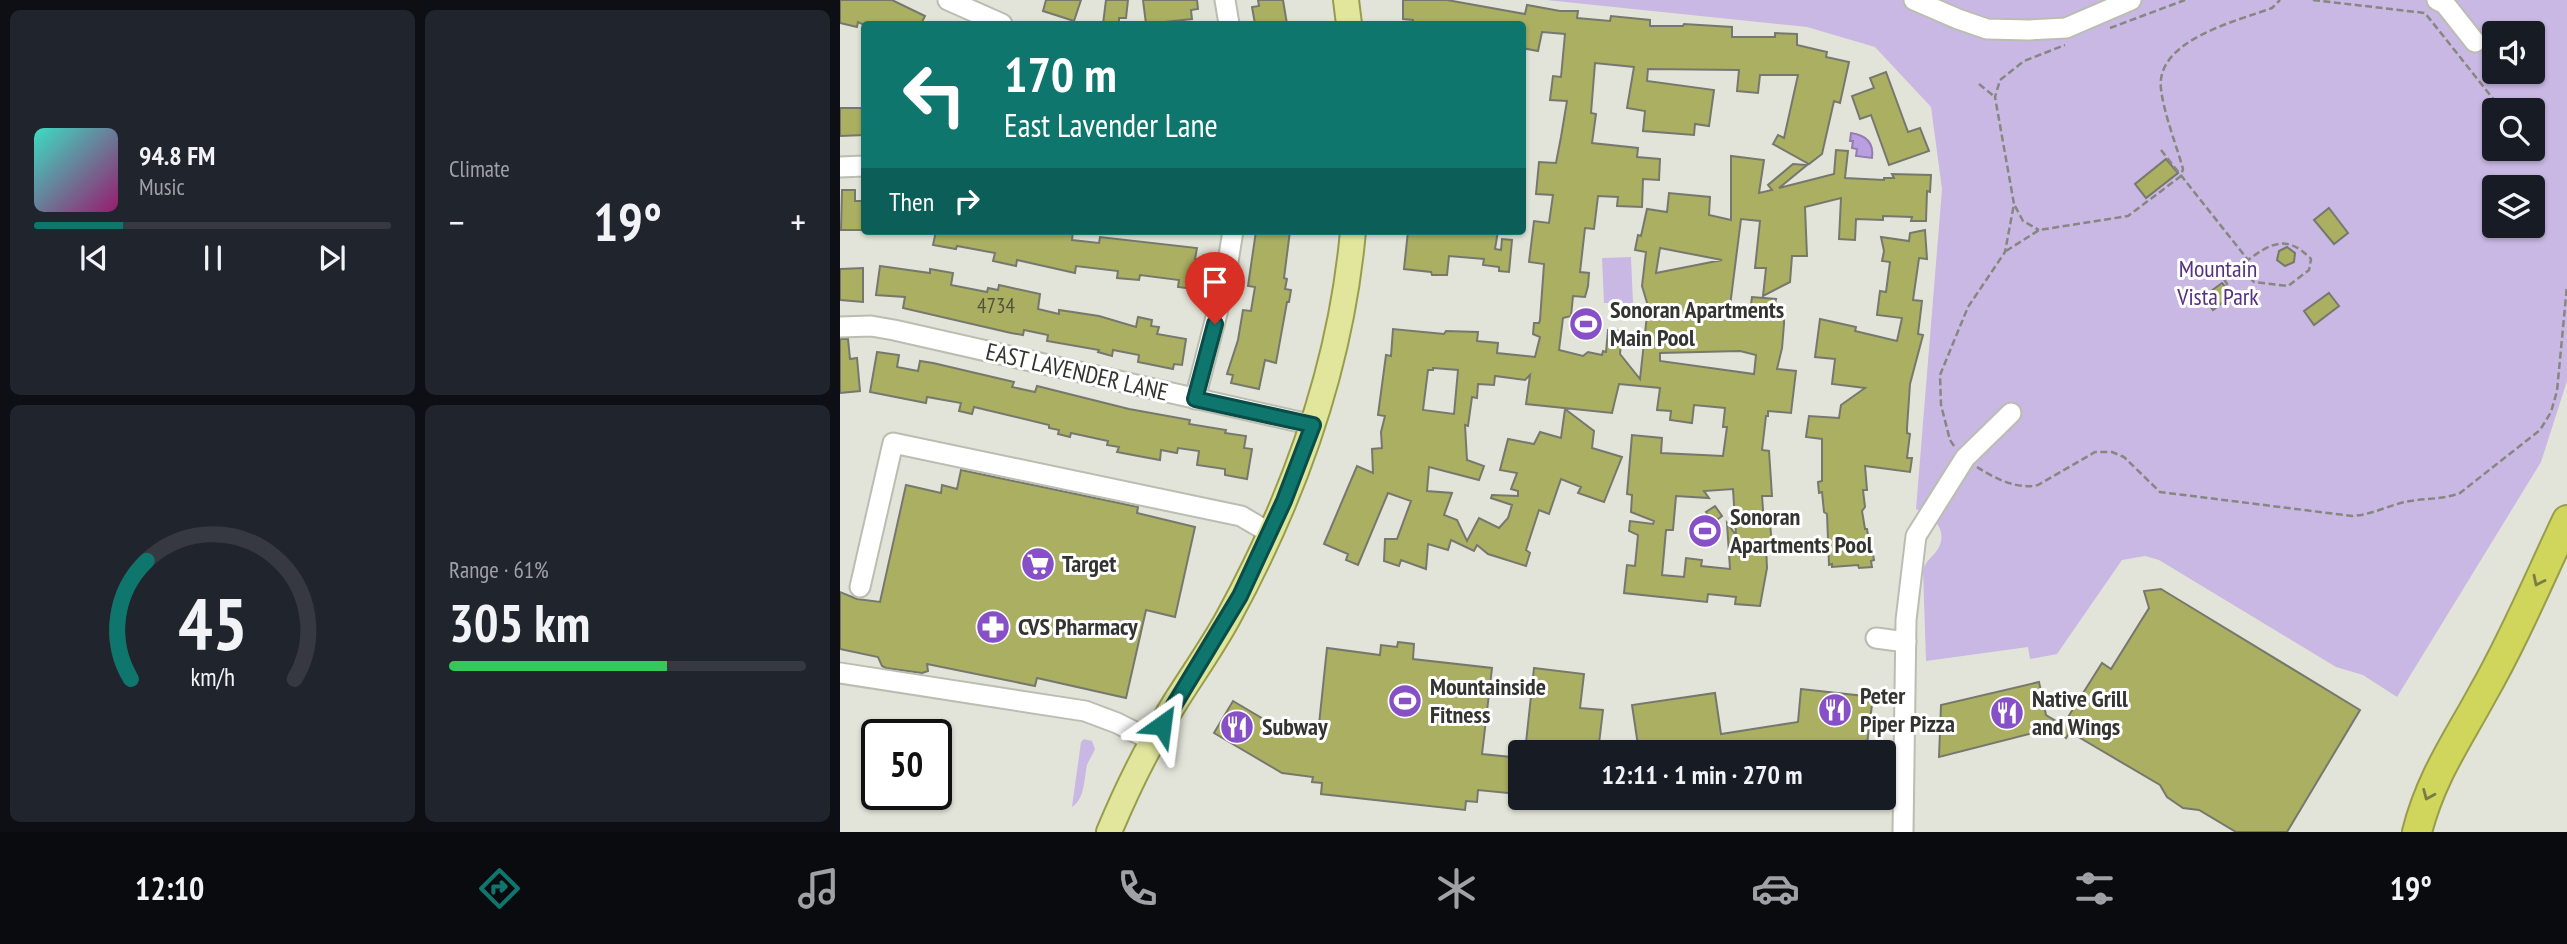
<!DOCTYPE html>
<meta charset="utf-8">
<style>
:root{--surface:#171b24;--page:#20242c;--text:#f1f3f6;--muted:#9ea1a6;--line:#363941;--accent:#0f766e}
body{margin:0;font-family:"PT Sans Narrow",sans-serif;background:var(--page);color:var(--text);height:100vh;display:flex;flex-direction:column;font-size:26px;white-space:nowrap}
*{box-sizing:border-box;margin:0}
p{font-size:23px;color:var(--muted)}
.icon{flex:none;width:38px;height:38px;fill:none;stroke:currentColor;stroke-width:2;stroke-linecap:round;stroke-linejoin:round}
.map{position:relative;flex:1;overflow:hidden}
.side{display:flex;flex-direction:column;gap:10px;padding:10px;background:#0d0f14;width:840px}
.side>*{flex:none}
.banner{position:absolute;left:21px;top:21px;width:665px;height:214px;border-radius:7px;box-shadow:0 2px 5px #0004;background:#0f766e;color:#fff;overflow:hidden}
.controls{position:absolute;left:1642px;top:21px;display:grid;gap:14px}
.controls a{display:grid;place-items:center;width:63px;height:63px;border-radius:7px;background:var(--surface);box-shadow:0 2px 5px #0004;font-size:35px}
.speed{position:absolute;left:21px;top:719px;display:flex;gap:14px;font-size:35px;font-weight:700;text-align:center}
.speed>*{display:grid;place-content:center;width:91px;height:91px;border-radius:50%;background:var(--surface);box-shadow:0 2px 5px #0004;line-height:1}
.speed .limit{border:4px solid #111;border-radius:10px;background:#fff;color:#111}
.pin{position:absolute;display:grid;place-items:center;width:60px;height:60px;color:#fff;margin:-72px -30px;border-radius:50% 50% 50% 0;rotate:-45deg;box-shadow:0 0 7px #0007}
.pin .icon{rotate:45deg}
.me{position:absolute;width:77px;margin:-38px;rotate:31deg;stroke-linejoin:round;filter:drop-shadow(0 0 5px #0008)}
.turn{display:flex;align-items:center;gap:24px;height:147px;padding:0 28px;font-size:32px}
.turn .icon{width:91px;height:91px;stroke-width:2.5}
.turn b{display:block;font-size:49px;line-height:60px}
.then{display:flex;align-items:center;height:66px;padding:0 28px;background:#0003;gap:14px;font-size:26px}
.big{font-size:52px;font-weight:700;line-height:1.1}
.side .card{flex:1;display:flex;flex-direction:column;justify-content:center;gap:10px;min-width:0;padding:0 24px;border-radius:10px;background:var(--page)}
.side .dial{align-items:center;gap:0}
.dial svg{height:182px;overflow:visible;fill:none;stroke:var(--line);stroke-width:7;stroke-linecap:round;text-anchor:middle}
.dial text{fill:var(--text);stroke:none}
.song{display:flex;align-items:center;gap:21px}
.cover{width:84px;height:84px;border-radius:10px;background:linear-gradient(135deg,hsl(170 70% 55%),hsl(320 70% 35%))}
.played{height:7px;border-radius:4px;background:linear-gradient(90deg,var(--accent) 25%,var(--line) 25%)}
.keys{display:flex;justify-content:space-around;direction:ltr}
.heat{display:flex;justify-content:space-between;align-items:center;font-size:38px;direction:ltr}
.charge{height:10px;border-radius:5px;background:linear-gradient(90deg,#34c759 61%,var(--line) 0)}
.side .tiles{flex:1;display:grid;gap:10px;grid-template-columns:repeat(2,1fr)}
.trip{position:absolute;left:668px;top:740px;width:388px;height:70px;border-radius:7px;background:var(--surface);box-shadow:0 2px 5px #0004;font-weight:700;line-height:70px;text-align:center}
.dock{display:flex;height:112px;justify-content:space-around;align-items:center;background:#090b0e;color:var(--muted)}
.dock .icon{width:49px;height:49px}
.dock .on{color:var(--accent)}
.dock b{font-size:32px;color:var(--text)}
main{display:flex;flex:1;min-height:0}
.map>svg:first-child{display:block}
</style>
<main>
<section class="side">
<div class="tiles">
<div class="card">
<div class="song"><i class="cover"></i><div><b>94.8 FM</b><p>Music</p></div></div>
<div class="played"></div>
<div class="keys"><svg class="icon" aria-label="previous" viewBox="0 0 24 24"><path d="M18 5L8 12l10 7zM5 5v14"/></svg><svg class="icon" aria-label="pause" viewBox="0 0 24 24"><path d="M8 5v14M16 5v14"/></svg><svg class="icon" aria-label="next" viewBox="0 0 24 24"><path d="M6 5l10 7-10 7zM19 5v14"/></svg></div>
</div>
<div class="card"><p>Climate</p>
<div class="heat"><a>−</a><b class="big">19°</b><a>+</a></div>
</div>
<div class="card dial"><svg viewBox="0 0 100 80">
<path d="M14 69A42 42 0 1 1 86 69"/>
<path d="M14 69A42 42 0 0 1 21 17" stroke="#0f766e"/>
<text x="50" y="56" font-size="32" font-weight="700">45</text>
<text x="50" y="72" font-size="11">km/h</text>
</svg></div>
<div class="card"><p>Range · 61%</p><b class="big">305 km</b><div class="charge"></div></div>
</div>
</section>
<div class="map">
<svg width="1727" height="832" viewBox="0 0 1727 832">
<rect width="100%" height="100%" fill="#e3e4d9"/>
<g fill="#c9b8e3" fill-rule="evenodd">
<path d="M706,0H1727V381L1701,462L1557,697L1523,675L1496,667L1319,560L1305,556L1282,560L1217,654L1190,659L1188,647L1086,661L1083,570C1086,559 1095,556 1099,547C1108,528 1091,515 1076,509L1102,189L1091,107L1035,47L967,27ZM1654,33H1692V72H1654ZM1654,110H1692V149H1654ZM1654,187H1692V226H1654Z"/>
<path d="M791,257L793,303H764L762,258Z"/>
<path d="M244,739L252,741L255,749C253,754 249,760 247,765C244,779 245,799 232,807L241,742Z"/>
</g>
<g fill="#ba9ee2" stroke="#927eac" stroke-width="2">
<path d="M1011,133C1026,135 1034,143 1032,158L1016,156L1017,149L1012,148L1013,141H1010Z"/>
<path d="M743,312L750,313L753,318L752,331L744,337L735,336Z"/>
<path d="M862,517L872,528L876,526L878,529L873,540H865L861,537L856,540L850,533L856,528L853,523Z"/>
</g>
<g fill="#aaaf62" stroke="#77786d" stroke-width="2" fill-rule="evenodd">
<path d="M0,0H52L85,16L81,24H22L18,22L17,27L0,23Z"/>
<path d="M206,0H241L234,21L203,11Z"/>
<path d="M266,0H288L286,18H279V24H263Z"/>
<path d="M303,0H357L358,9L351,10L352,19L306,24Z"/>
<path d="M418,0H443L447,24H415L412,7L419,6Z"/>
<path d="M563,0H607L685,14L687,5L720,11H738L737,18L770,21L771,16L810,20V26H843L844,24L892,27V37H935V33L957,34V45L987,52L986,57L1009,62L1000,103L994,101L982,154L969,164L933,144L938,135L944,138L958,75H920L918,93L897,91L899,70L808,69L807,81L874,90L869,126L855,124L854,135L803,131L805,111L787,108L794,67L755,63L751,113L756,114L752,143L798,148L797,157L820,159L819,180L803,179L802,207L777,206L778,197L758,196L754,229L745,228L740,272L749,273L748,286L745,297L733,296L731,316L723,318L719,350L743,356L748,352L762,355L763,351L766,352L768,330L782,331L780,354L800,379L808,306L802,286L806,252L795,250L798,235L801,236L807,209L827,212L829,193L870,197L869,215L891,220V156L924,160L919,193L932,190L928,185L953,164L967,165L939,188L994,174L996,150L1008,151L1005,178L1044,180V178H1054L1052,174L1091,175L1090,192L1087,191L1086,221H1071L1072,217L1043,216V220L1016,219L1015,240L999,239L1001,198L965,207L967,256H952L950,282L923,296L926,268H915L920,221L901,219L889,314L909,319L912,297L936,299L934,309L944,311V324L942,348L937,369L956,371L951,413L928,411V416H926L922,450L929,451L932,496H922L924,522H930L932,546H926L927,568L920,606L895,604L896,597L868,594L867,602L784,593L787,565L795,566L798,535L789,531L790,521L813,524L814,521L791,512L792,495L787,494L792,435L822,438L821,453L883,456L887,427H883L885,408L854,405L852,423L830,420L831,411L817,410L820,388L779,384L772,413L686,404L690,375L685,380L655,376L654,385L638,384L637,398L632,397L628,426L625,425L627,460L644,466L639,480L589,467L587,491L612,493L604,515L617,520L627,541L639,518L659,528L668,518L672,505L651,498L652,495L678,496V491L671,489L677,473L660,470L668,439L694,444L700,432L721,438L725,409L754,431L752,448L782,457L764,502L738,493L741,487L721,479L709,514L699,510L686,550L690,553L686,566L648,554L637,545L634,551L611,540L608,550L588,544L586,569L561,560L559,566L544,561L545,539H557L571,501L548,493L518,565L506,560L508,554L484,544L517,466L533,473L532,449L542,448L541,432L545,416L538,415L546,355L551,356L553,329L604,334L606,331L638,332L637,341L658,343L657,353L695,357L700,337L693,334L694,323H699L700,320L704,264L689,262L694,221L709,223L713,195L696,194L699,162L716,163L721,137L727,101L710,100L713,76L721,77L725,34L702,32L698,51L682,48V24H573V20L563,19ZM820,248L882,260L816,273ZM900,351L916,355L914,374L820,361V353ZM593,368L618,370L614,414L583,410L588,370H593ZM893,489L896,535L887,523L890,569L861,566L862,560L846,558L844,577L822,575L826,530H833L836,496L869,498L864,491Z"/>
<path d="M1046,72L1068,132L1080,128L1089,151L1049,165L1031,115L1020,119L1012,96L1034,88L1030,78Z"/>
<path d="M0,108H24V135L0,136Z"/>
<path d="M1326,159L1338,173L1306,198L1295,184Z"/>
<path d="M2,190H15V201H24V230H1Z"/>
<path d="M1489,208L1508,233L1494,244L1474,220Z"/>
<path d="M1085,230L1087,259L1079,258L1073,300L1082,301L1078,334L1083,335L1070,384L1067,428V433L1070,434L1067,458H1072L1070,472L1025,466L1027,490H1023L1025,507L1022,511L1025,529H1027L1029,542H1031L1034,560L1031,561L1032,567L1019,568L1018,565L992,567V564L989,565L987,514L984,512L982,492L979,493L978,482L982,481V439L966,437L969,416L999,418L1001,405L1025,388L992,384L995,359L975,357L980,319L1016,327L1015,331L1057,341L1062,318L1037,315L1040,291L1046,292L1050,262L1042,261L1044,251L1041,237L1069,241L1070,233Z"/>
<path d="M96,231H233L232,240L259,243L260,237L357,248L355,259L365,260L360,290L338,287L339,280L300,275L299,280L277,278L278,271L236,266L235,273L177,260L176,266L153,261L155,253L117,246L116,249L93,245Z"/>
<path d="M416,231H450L444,278L447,279L445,289L451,290L449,302H447L436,363L425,360L419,389L391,383L393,375L387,374L398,340L403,310L411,311L415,287L408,286Z"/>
<path d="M568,231H658L655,249L661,250L662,239L672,240L669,272L659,271V267L643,265L644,259L609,256L607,275H592L591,272L564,269Z"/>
<path d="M1447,247L1455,253L1454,262L1445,266L1437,260L1439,251Z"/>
<path d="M40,266L90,273V269L113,273L111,285L147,292L148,288L158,290L159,285L200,294L198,309L219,314V310L259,316L296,327L298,317L312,320L311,326L319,327L317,334L346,339L342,365L334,364L333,369L298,362L299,355L273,350L272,356L258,352L259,350L207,341L208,335L184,330L183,335L171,333L63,308L65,297L36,295Z"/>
<path d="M23,268V302L0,300V269Z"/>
<path d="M1382,283L1392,295L1373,310L1363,297Z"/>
<path d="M1489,293L1499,306L1474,325L1464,311Z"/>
<path d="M0,339H8L10,359L17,358L20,391L0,393Z"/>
<path d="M37,352L59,355L57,367L78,371L80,361L93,363L174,382L172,387L195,392L197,386L289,409L350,420L349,424L386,430L385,433L406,436L404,448L412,449L407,479L385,475V469L357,465L359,451L338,448L337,453L321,450L320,460L298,456L277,452L279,447L267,445L268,441L231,433L230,437L218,434L219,430L209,428V425L134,407L132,414L119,411L121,403L87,397L86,403L30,392Z"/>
<path d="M121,470L298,507L297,513L355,527L335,617L306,610L286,698L197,678L195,686L87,664L88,671L82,673L46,668L42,666L38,657L0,649V592L17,599L40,602L66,485L101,493L102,485L117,489Z"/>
<path d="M875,506L882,516L874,522L866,512Z"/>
<path d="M1321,589L1520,710L1447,832H1396L1359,810L1343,808L1327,797L1320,785L1230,732L1226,738L1218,732L1207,734L1197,732L1099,757L1101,705L1199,682L1206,715L1223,725L1262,663L1271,669L1309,608L1304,591Z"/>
<path d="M558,642L574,644L573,659L652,668L642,754L681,758V789L678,794L638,790L637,802L626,801L625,810L481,794L482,783L472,782L473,777L442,773L374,733L393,701L442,730L478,734L487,648L540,655L541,645L557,647Z"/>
<path d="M694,668L744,674L740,708L763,710L758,752H685Z"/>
<path d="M961,689L1033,697L1026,752H799L792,705L875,693L881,734L958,722Z"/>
</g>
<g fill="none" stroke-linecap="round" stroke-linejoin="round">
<g stroke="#bbbdb1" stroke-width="23">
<g id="minor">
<path d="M108,0L162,24"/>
<path d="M385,0L389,24"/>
<path d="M1074,0L1118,19L1147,29L1189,30L1226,28L1291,0"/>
<path d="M1597,0L1605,4L1635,42"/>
<path d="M0,167L24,166"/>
<path d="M0,327L31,326L54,330L473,425"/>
<path d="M355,399L384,286L393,231"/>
<path d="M20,587L53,443L401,516L430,533"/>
<path d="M1036,638L1066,642"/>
<path d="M0,673L245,711L277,723L313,741"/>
<path d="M1063,832L1066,620L1076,536L1125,458L1171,413"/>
</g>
</g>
<g stroke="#989d4c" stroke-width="28">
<g id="major">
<path d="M506,0L509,24"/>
<path d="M269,832C287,789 307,748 331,709C350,678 371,649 388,618C453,499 501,367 513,231"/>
</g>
</g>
<g stroke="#989d4c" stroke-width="32">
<path id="highway" d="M1577,832C1591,777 1617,741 1643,693C1675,637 1700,577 1727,520"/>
</g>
<g stroke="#868780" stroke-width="2.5" stroke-dasharray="7 3.5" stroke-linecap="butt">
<path d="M1473,0L1585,13L1662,110"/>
<path d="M1270,28L1345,0"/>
<path d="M1139,84L1155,97"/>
<path d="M1321,150L1408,260C1432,242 1448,235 1471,259L1469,270L1448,286L1414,282L1399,266"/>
<path d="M1175,206L1183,221L1199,230"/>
<path d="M1166,251L1199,230L1288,216L1341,176L1343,169C1336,144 1324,114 1321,89C1315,40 1397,21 1432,8L1440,0"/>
<path d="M1393,294L1384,279L1408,260"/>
<path d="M1114,446L1110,440L1101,405L1100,375L1128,307L1165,252L1174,204L1155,97L1160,80L1184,61L1225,45"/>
<path d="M1137,467C1154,478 1177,490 1198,485L1255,452H1272L1284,457L1320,492L1512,516C1531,515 1547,506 1565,502C1583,498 1602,500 1620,493L1700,430L1711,412L1717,391L1727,286"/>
</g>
<use href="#minor" stroke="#fff" stroke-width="19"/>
<use href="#major" stroke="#e2e69d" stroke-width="24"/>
<use href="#highway" stroke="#cfd65b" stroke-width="28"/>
</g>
<defs><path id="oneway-chevron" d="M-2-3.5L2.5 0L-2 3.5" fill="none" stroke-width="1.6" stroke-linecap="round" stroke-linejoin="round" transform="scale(1.75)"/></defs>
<g stroke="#797d43">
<use href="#oneway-chevron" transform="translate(1698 581) rotate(116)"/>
<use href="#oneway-chevron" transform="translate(1588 795) rotate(113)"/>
</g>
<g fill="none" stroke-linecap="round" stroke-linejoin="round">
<g stroke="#0a4d48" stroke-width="18">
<path id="route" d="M322,725L400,596L444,501L473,425L355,399L375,324"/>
</g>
<use href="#route" stroke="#0f766e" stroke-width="12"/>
</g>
<defs>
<g id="stadium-disc" transform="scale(1.75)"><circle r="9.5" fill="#8850c7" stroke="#fff"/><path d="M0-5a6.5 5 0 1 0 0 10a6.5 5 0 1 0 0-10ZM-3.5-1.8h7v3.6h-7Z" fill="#fff"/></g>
<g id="supermarket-disc" transform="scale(1.75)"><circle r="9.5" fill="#8850c7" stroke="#fff"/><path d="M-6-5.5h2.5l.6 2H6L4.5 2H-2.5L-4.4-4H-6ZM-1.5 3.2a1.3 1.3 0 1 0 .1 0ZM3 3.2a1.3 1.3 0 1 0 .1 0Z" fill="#fff"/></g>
<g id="pharmacy-disc" transform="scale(1.75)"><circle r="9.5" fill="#8850c7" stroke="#fff"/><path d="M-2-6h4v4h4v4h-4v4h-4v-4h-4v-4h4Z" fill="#fff"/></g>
<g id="restaurant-disc" transform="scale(1.75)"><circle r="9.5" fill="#8850c7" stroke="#fff"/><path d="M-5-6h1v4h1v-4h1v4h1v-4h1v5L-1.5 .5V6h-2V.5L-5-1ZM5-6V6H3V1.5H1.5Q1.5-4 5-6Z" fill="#fff"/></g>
</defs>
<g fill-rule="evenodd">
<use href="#stadium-disc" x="746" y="324"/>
<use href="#stadium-disc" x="865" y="531"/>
<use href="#supermarket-disc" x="198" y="564"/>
<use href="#pharmacy-disc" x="153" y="627"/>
<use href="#stadium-disc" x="565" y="701"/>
<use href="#restaurant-disc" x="995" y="710"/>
<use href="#restaurant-disc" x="1167" y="713"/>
<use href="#restaurant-disc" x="397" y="727"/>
</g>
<g text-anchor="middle" stroke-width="6" stroke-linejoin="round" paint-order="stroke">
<g font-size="21" fill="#51533c">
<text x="156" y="313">4734</text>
</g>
<g font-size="24" fill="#573181" stroke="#fff">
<text x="1378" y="277">Mountain<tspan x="1378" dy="28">Vista Park</tspan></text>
</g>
<g font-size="24" font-weight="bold" fill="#33342f" stroke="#fff" text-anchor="start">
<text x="770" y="318">Sonoran Apartments<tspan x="770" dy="28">Main Pool</tspan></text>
<text x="890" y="525">Sonoran<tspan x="890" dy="28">Apartments Pool</tspan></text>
<text x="222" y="572">Target</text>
<text x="178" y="635">CVS Pharmacy</text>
<text x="590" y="695">Mountainside<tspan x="590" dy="28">Fitness</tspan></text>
<text x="1020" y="704">Peter<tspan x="1020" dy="28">Piper Pizza</tspan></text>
<text x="1192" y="707">Native Grill<tspan x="1192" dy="28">and Wings</tspan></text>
<text x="422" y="735">Subway</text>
</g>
<g font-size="24" fill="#33342f" stroke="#fff">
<text transform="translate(237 372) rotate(13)" y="8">EAST LAVENDER LANE</text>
</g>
</g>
</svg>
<div class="controls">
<a><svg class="icon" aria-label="sound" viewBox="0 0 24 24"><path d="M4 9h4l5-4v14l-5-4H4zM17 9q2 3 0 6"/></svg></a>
<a><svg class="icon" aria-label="search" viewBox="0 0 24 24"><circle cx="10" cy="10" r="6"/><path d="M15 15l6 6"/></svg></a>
<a><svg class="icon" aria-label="layers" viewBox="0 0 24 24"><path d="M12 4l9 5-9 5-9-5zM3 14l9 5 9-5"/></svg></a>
</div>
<div class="speed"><div class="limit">50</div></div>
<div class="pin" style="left:375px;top:324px;background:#d93025"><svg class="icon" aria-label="arrive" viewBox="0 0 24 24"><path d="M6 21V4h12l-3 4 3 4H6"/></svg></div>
<svg class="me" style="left:322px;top:725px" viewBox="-20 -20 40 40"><path d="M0-17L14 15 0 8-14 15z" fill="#0f766e" stroke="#fff" stroke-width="4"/></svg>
<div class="trip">12:11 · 1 min · 270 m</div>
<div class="banner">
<div class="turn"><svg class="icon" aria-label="left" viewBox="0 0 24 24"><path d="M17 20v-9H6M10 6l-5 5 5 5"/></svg><div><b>170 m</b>East Lavender Lane</div></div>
<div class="then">Then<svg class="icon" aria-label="right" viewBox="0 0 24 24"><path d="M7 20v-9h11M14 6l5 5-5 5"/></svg></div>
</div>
</div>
</main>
<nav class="dock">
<b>12:10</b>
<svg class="icon on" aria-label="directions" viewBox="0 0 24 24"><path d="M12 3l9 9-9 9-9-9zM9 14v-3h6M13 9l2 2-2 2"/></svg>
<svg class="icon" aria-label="music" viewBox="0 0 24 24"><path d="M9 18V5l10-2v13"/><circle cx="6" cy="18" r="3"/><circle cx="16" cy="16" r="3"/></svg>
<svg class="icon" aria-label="phone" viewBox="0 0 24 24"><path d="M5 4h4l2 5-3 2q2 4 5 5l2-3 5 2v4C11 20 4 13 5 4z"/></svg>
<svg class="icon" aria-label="climate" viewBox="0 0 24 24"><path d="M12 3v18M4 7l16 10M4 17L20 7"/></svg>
<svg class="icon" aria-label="car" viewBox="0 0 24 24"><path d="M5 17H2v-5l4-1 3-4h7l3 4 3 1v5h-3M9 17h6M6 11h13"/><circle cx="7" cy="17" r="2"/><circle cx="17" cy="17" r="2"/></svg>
<svg class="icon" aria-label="filters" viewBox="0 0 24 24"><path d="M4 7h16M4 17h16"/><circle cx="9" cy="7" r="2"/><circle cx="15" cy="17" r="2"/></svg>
<b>19°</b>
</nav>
